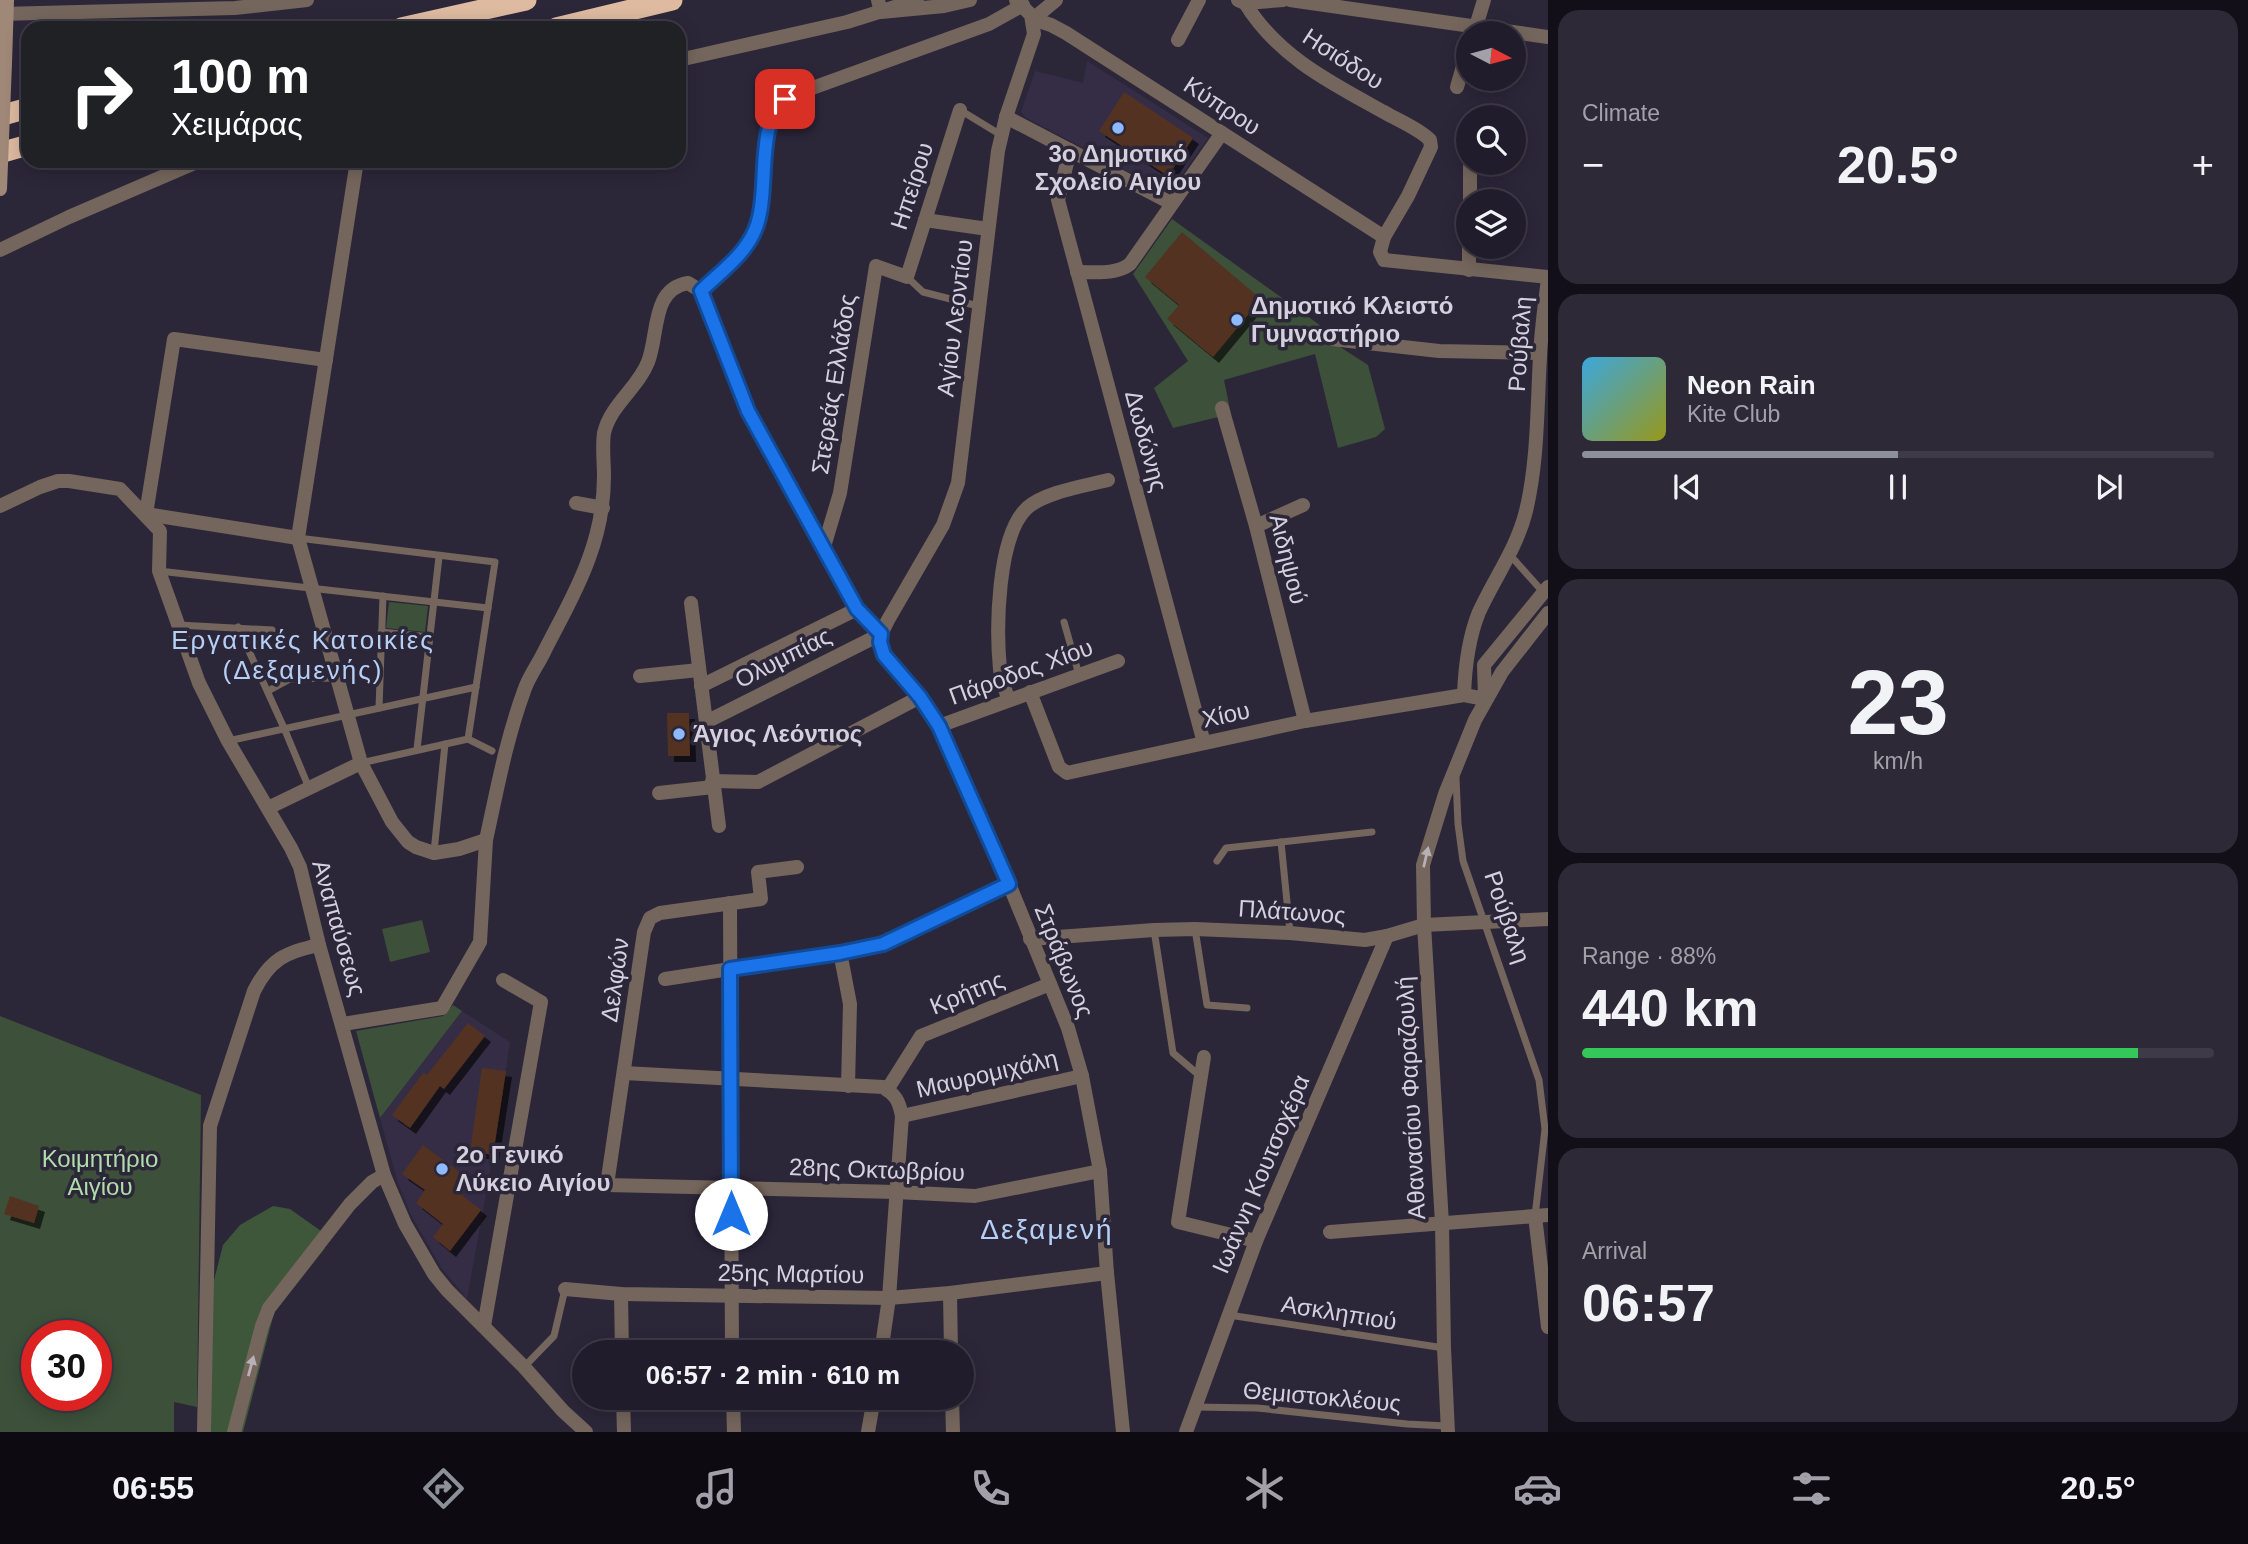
<!DOCTYPE html>
<meta charset="utf-8">
<style>
:root{--surface:#211c2b;--page:#2d2937;--text:#f1f3f6;--muted:#a2a1a9;--line:#3e3a47;--accent:#8c9099}
body{margin:0;font-family:Helvetica,sans-serif;background:var(--page);color:var(--text);height:100vh;display:flex;flex-direction:column;font-size:26px;white-space:nowrap}
*{box-sizing:border-box;margin:0}
p{font-size:23px;color:var(--muted)}
.icon{flex:none;width:38px;height:38px;fill:none;stroke:currentColor;stroke-width:2;stroke-linecap:round;stroke-linejoin:round}
.map{position:relative;flex:1;overflow:hidden}
.sheet{display:flex;flex-direction:column;gap:10px;padding:10px;background:#120f18;width:700px}
.sheet>*{flex:none}
.guide{position:absolute;left:21px;top:21px;width:665px;height:147px;border-radius:21px;box-shadow:0 4px 18px #0003,0 0 0 2px var(--line);background:#202124;color:#fff;overflow:hidden}
.needle{width:46px;rotate:96deg}
.controls{position:absolute;left:1456px;top:21px;display:grid;gap:14px}
.controls a{display:grid;place-items:center;width:70px;height:70px;border-radius:50%;background:var(--surface);box-shadow:0 4px 18px #0003,0 0 0 2px var(--line);font-size:35px}
.speed{position:absolute;left:21px;top:1320px;display:flex;gap:14px;font-size:35px;font-weight:700;text-align:center}
.speed>*{display:grid;place-content:center;width:91px;height:91px;border-radius:50%;background:var(--surface);box-shadow:0 4px 18px #0003,0 0 0 2px var(--line);line-height:1}
.speed .limit{border:10px solid #d22;background:#fff;color:#111}
.pin{position:absolute;display:grid;place-items:center;width:60px;height:60px;color:#fff;margin:-30px;border-radius:14px;box-shadow:0 4px 10px #0006}
.me{position:absolute;width:77px;margin:-38px;rotate:0deg;stroke-linejoin:round;filter:drop-shadow(0 0 5px #0008)}
.turn{display:flex;align-items:center;gap:24px;height:147px;padding:0 35px;font-size:32px}
.turn .icon{width:91px;height:91px;stroke-width:2.5}
.turn b{display:block;font-size:49px;line-height:60px}
.big{font-size:52px;font-weight:700;line-height:1.1}
.sheet .card{flex:1;display:flex;flex-direction:column;justify-content:center;gap:10px;min-width:0;padding:0 24px;border-radius:21px;background:var(--page)}
.sheet .dial{align-items:center;gap:0}
.dial b{font-size:91px;line-height:1}
.song{display:flex;align-items:center;gap:21px}
.cover{width:84px;height:84px;border-radius:10px;background:linear-gradient(135deg,hsl(200 70% 55%),hsl(60 70% 35%))}
.played{height:7px;border-radius:4px;background:linear-gradient(90deg,var(--accent) 50%,var(--line) 50%)}
.keys{display:flex;justify-content:space-around;direction:ltr}
.heat{display:flex;justify-content:space-between;align-items:center;font-size:38px;direction:ltr}
.charge{height:10px;border-radius:5px;background:linear-gradient(90deg,#34c759 88%,var(--line) 0)}
.trip{position:absolute;left:572px;top:1340px;width:402px;height:70px;border-radius:35px;background:var(--surface);box-shadow:0 4px 18px #0003,0 0 0 2px var(--line);font-weight:700;line-height:70px;text-align:center}
.tabs{display:flex;height:112px;justify-content:space-around;align-items:center;background:#0d0b11;color:var(--muted)}
.tabs .icon{width:49px;height:49px}
.tabs .current{color:var(--accent)}
.tabs b{font-size:32px;color:var(--text)}
main{display:flex;flex:1;min-height:0}
.map>svg:first-child{display:block}
</style>
<main>
<div class="map">
<svg width="1548" height="1432" viewBox="0 0 1548 1432">
<defs>
<filter id="shadow"><feDropShadow dx="6" dy="6" stdDeviation="0" flood-color="#0009"/></filter>
</defs>
<rect width="100%" height="100%" fill="#2c2639"/>
<g fill="#352c46">
<path d="M1087,61L1208,138L1172,189L1164,191L1025,117L1021,112L1035,71L1083,83Z"/>
<path d="M462,1011L510,1042L493,1155L467,1299L441,1267L411,1215L398,1183L380,1118Z"/>
</g>
<g fill="#3c503a" fill-rule="evenodd">
<path d="M1172,219L1335,336L1334,343L1368,365L1385,429L1376,437L1338,448L1315,354L1224,380L1231,414L1173,428L1154,388L1188,361L1133,274Z"/>
<path d="M389,602L428,606L425,632L386,628Z"/>
<path d="M422,920L430,952L390,962L382,929Z"/>
<path d="M453,1005L462,1011L380,1118L356,1031L443,1016Z"/>
<path d="M0,1016L201,1095L197,1407L174,1402V1432H0ZM37,1335H96V1395H37Z"/>
</g>
<path fill="#3e573b" d="M273,1206L290,1209L321,1231L325,1248L274,1313L243,1432H210L213,1284L223,1245L240,1225Z"/>
<g fill="#523320" filter="url(#shadow)">
<path d="M1124,92L1193,138L1168,176L1099,131Z"/>
<path d="M1182,232L1261,299L1213,357L1167,319L1179,305L1145,277Z"/>
<path d="M667,713H689L690,756H668Z"/>
<path d="M468,1023L485,1036L444,1089L440,1086L410,1128L392,1115L423,1073L427,1075Z"/>
<path d="M482,1068L506,1071L493,1155L470,1151Z"/>
<path d="M423,1145L463,1175L453,1188L481,1210L450,1251L433,1237L443,1224L416,1203L425,1190L402,1174Z"/>
<path d="M10,1196L39,1206L34,1223L4,1214Z"/>
</g>
<g fill="none" stroke-linecap="round" stroke-linejoin="round">
<g stroke="#74665c" stroke-width="7">
<path d="M960,110L1001,135"/>
<path d="M907,277L923,292L978,306"/>
<path d="M298,538L495,562L468,739L492,751"/>
<path d="M1510,555L1543,592"/>
<path d="M159,571L488,608"/>
<path d="M1064,622L1079,675"/>
<path d="M179,625L272,630"/>
<path d="M238,627L284,728L309,788"/>
<path d="M381,632L430,637"/>
<path d="M268,691L290,679L337,678"/>
<path d="M379,708L383,596"/>
<path d="M228,741L476,687"/>
<path d="M417,749L439,557"/>
<path d="M361,763L468,739"/>
<path d="M1456,778L1458,824L1463,861L1539,1080L1545,1129L1535,1216"/>
<path d="M1281,842L1290,932"/>
<path d="M434,852L445,744"/>
<path d="M1217,861L1226,848L1372,832"/>
<path d="M1195,929L1207,1005L1247,1008"/>
<path d="M1154,930L1173,1053L1200,1076"/>
<path d="M1229,1315L1444,1348"/>
<path d="M524,1367L554,1336L565,1289"/>
<path d="M1194,1407L1257,1408L1407,1424L1447,1426"/>
</g>
<g stroke="#74665c" stroke-width="14">
<path d="M1238,0L1245,3L1283,0"/>
<path d="M1290,0L1548,37"/>
<path d="M1245,3C1277,56 1331,83 1384,112C1399,121 1418,128 1430,140L1431,147L1408,196L1384,237L1380,252L1384,260L1548,277"/>
<path d="M1033,19L1051,25L1066,33L1384,237"/>
<path d="M1033,19L1056,0"/>
<path d="M1474,33L1484,0"/>
<path d="M1178,40L1199,0"/>
<path d="M1457,87L1468,49"/>
<path d="M1006,117L1171,203"/>
<path d="M1070,150L1058,200L1204,743"/>
<path d="M1470,201V166"/>
<path d="M925,220L988,229"/>
<path d="M1469,270V247"/>
<path d="M1077,272C1095,272 1116,275 1130,264L1222,133"/>
<path d="M701,291L748,411L857,609L881,634L706,722"/>
<path d="M701,291C719,273 745,255 755,231C771,192 752,117 793,95L989,24L1023,5"/>
<path d="M1332,339L1439,351L1540,353"/>
<path d="M1222,408L1256,526L1305,721"/>
<path d="M576,503L603,508"/>
<path d="M0,506L40,487L58,481H69L120,489L160,531L159,571L199,683L228,741L291,848L300,867L319,945L384,1175L405,1224L434,1274L447,1290L524,1367L563,1411L586,1432"/>
<path d="M146,514L298,538L356,167"/>
<path d="M146,514L174,339L326,360"/>
<path d="M1256,526L1303,505"/>
<path d="M298,538L361,763L392,822L408,842L416,847L434,853L459,849L486,840L480,942L442,1008L343,1024"/>
<path d="M823,550L840,493L876,266L907,277L960,110"/>
<path d="M691,603L719,826"/>
<path d="M640,676L699,670"/>
<path d="M701,686L857,609"/>
<path d="M1030,692L1059,767L1067,773L1305,721L1464,695L1485,699L1484,665L1548,587"/>
<path d="M1464,695C1465,666 1468,639 1479,612C1495,577 1517,548 1526,511C1538,461 1537,408 1540,357C1541,330 1545,304 1548,278"/>
<path d="M1008,700C1006,690 1001,679 1000,669C996,629 997,536 1027,508C1045,492 1085,486 1108,480"/>
<path d="M939,726L1118,661"/>
<path d="M712,781L758,782L920,697"/>
<path d="M659,793L713,787"/>
<path d="M268,808L361,763"/>
<path d="M486,840C497,790 506,740 524,691C528,678 537,666 543,654C559,622 577,592 589,558C599,531 604,505 604,476C604,462 602,447 604,433C611,404 638,388 648,362C659,334 651,289 688,283L701,291"/>
<path d="M797,867L758,872L761,899L660,913L650,918L644,932L607,1185L896,1192L975,1196L1100,1171"/>
<path d="M730,903L732,1353"/>
<path d="M1030,939L1154,930L1195,929L1290,933L1365,940L1387,936L1424,925L1548,919"/>
<path d="M840,952L850,1004L848,1086"/>
<path d="M665,979L840,952L882,944L1009,884"/>
<path d="M1204,1057L1178,1222L1256,1241"/>
<path d="M624,1073L883,1087C896,1095 899,1101 902,1116L889,1298L881,1353"/>
<path d="M887,1090L921,1036L1050,984"/>
<path d="M902,1116L1082,1076"/>
<path d="M1535,1216L1548,1327"/>
<path d="M1330,1232L1548,1215"/>
<path d="M565,1289L621,1294L889,1298L950,1293L1107,1273"/>
<path d="M950,1293L951,1353"/>
<path d="M621,1294L622,1353"/>
<path d="M484,1326L541,1002L503,980"/>
<path d="M623,1398L624,1432"/>
<path d="M733,1398L734,1432"/>
<path d="M952,1398L953,1432"/>
<path d="M204,1432L210,1126L254,991C270,959 286,952 319,945"/>
<path d="M234,1432L262,1326L269,1308L350,1204L372,1182L384,1175"/>
<path d="M868,1432L874,1398"/>
<path d="M1186,1432L1256,1241L1387,936"/>
<path d="M1448,1432L1444,1348L1442,1223L1424,925L1423,865L1445,794L1475,720L1502,672L1548,613"/>
</g>
<g stroke="#74665c" stroke-width="14">
<path d="M878,0L881,12L944,6L970,0"/>
<path d="M1016,0L1031,15L1034,34L1006,117L998,151L958,483L943,525L888,620L881,634V649L920,697L939,726L1009,884L1050,984L1068,1028L1082,1076L1100,1171L1107,1273L1123,1432"/>
<path d="M0,14L235,8L307,0"/>
<path d="M679,60L847,22L917,0"/>
<path d="M0,250L69,217L199,161"/>
</g>
<path stroke="#9f8877" stroke-width="14" d="M5,63L7,0"/>
<g stroke="#ddbaa0" stroke-width="21">
<path d="M401,28L526,0"/>
<path d="M556,28L672,0"/>
<path d="M0,116L28,108"/>
<path d="M0,153L28,145"/>
</g>
<path stroke="#9f8877" stroke-width="14" d="M0,189L5,63"/>
</g>
<defs><path id="oneway-solid" d="M-6-.8H1V-3.2L6.5 0L1 3.2V.8H-6Z" transform="scale(1.75)"/></defs>
<g fill="#b7b0b6">
<use href="#oneway-solid" transform="translate(1426 857) rotate(-77)"/>
<use href="#oneway-solid" transform="translate(251 1366) rotate(-75)"/>
</g>
<g fill="none" stroke-linecap="round" stroke-linejoin="round">
<g stroke="#114b97" stroke-width="18">
<path id="route" d="M731,1214L730,969L840,953L883,944L1009,884L939,726L920,697L884,655L880,642L881,634L857,609L748,411L701,291C719,273 745,255 755,230C771,193 754,126 785,99"/>
</g>
<use href="#route" stroke="#1a73e8" stroke-width="12"/>
</g>
<g fill="#8eb9fc" stroke="#2c2639" stroke-width="2.5">
<circle cx="1118" cy="128" r="7"/>
<circle cx="1237" cy="320" r="7"/>
<circle cx="679" cy="734" r="7"/>
<circle cx="442" cy="1169" r="7"/>
</g>
<g text-anchor="middle" stroke-width="7" stroke-linejoin="round" paint-order="stroke">
<g font-size="24" fill="#d4d0dd" stroke="#2c2639">
<text transform="translate(1343 59) rotate(33)" y="8">Ησιόδου</text>
<text transform="translate(1222 106) rotate(33)" y="8">Κύπρου</text>
<text transform="translate(912 186) rotate(-72)" y="8">Ηπείρου</text>
<text transform="translate(955 318) rotate(-83)" y="8">Αγίου Λεοντίου</text>
<text transform="translate(1520 344) rotate(-86)" y="8">Ρούβαλη</text>
<text transform="translate(834 384) rotate(-81)" y="8">Στερεάς Ελλάδος</text>
<text transform="translate(1146 441) rotate(75)" y="8">Δωδώνης</text>
<text transform="translate(1288 559) rotate(76)" y="8">Αιδηψού</text>
<text transform="translate(783 658) rotate(-27)" y="8">Ολυμπίας</text>
<text transform="translate(1021 672) rotate(-20)" y="8">Πάροδος Χίου</text>
<text transform="translate(1226 715) rotate(-12)" y="8">Χίου</text>
<text transform="translate(1292 912) rotate(4)" y="8">Πλάτωνος</text>
<text transform="translate(1507 917) rotate(71)" y="8">Ρούβαλη</text>
<text transform="translate(339 928) rotate(74)" y="8">Αναπαύσεως</text>
<text transform="translate(1064 961) rotate(68)" y="8">Στράβωνος</text>
<text transform="translate(615 980) rotate(-82)" y="8">Δελφών</text>
<text transform="translate(967 993) rotate(-22)" y="8">Κρήτης</text>
<text transform="translate(987 1074) rotate(-13)" y="8">Μαυρομιχάλη</text>
<text transform="translate(1411 1098) rotate(-93)" y="8">Αθανασίου Φαραζουλή</text>
<text transform="translate(877 1170) rotate(2)" y="8">28ης Οκτωβρίου</text>
<text transform="translate(1261 1174) rotate(-67)" y="8">Ιωάννη Κουτσοχέρα</text>
<text transform="translate(791 1274) rotate(1)" y="8">25ης Μαρτίου</text>
<text transform="translate(1339 1313) rotate(9)" y="8">Ασκληπιού</text>
<text transform="translate(1322 1397) rotate(5)" y="8">Θεμιστοκλέους</text>
</g>
<g font-size="24" font-weight="bold" fill="#d4d0dd" stroke="#2c2639" text-anchor="start">
<text x="1118" y="162" text-anchor="middle">3ο Δημοτικό<tspan x="1118" dy="28">Σχολείο Αιγίου</tspan></text>
<text x="1251" y="314">Δημοτικό Κλειστό<tspan x="1251" dy="28">Γυμναστήριο</tspan></text>
<text x="693" y="742">Άγιος Λεόντιος</text>
<text x="456" y="1163">2ο Γενικό<tspan x="456" dy="28">Λύκειο Αιγίου</tspan></text>
</g>
<g font-size="24" fill="#afdca9" stroke="#2c2639">
<text x="100" y="1167">Κοιμητήριο<tspan x="100" dy="28">Αιγίου</tspan></text>
</g>
<g font-size="26" letter-spacing="2" fill="#b6cff5" stroke="#2c2639">
<text x="303" y="649">Εργατικές Κατοικίες<tspan x="303" dy="30">(Δεξαμενής)</tspan></text>
</g>
<g font-size="28" letter-spacing="2" fill="#b6cff5" stroke="#2c2639">
<text x="1047" y="1239">Δεξαμενή</text>
</g>
</g>
</svg>
<div class="controls">
<a><svg class="needle" viewBox="-14 -14 28 28"><path d="M0-13l5 13h-10z" fill="#e53935"/><path d="M0 13l5-13h-10z" fill="#a2a1a9"/></svg></a>
<a><svg class="icon" aria-label="search" viewBox="0 0 24 24"><circle cx="10" cy="10" r="6"/><path d="M15 15l6 6"/></svg></a>
<a><svg class="icon" aria-label="layers" viewBox="0 0 24 24"><path d="M12 4l9 5-9 5-9-5zM3 14l9 5 9-5"/></svg></a>
</div>
<div class="speed"><div class="limit">30</div></div>
<div class="pin" style="left:785px;top:99px;background:#d93025"><svg class="icon" aria-label="arrive" viewBox="0 0 24 24"><path d="M6 21V4h12l-3 4 3 4H6"/></svg></div>
<svg class="me" style="left:731px;top:1214px" viewBox="-20 -20 40 40"><circle r="19" fill="#fff"/><path d="M0-13L10 11 0 6-10 11z" fill="#1a73e8"/></svg>
<div class="trip">06:57 · 2 min · 610 m</div>
<div class="guide">
<div class="turn"><svg class="icon" aria-label="right" viewBox="0 0 24 24"><path d="M7 20v-9h11M14 6l5 5-5 5"/></svg><div><b>100 m</b>Χειμάρας</div></div>
</div>
</div>
<section class="sheet">
<div class="card"><p>Climate</p>
<div class="heat"><a>−</a><b class="big">20.5°</b><a>+</a></div>
</div>
<div class="card">
<div class="song"><i class="cover"></i><div><b>Neon Rain</b><p>Kite Club</p></div></div>
<div class="played"></div>
<div class="keys"><svg class="icon" aria-label="previous" viewBox="0 0 24 24"><path d="M18 5L8 12l10 7zM5 5v14"/></svg><svg class="icon" aria-label="pause" viewBox="0 0 24 24"><path d="M8 5v14M16 5v14"/></svg><svg class="icon" aria-label="next" viewBox="0 0 24 24"><path d="M6 5l10 7-10 7zM19 5v14"/></svg></div>
</div>
<div class="card dial"><b>23</b><p>km/h</p></div>
<div class="card"><p>Range · 88%</p><b class="big">440 km</b><div class="charge"></div></div>
<div class="card"><p>Arrival</p><b class="big">06:57</b></div>
</section>
</main>
<nav class="tabs">
<b>06:55</b>
<svg class="icon current" aria-label="directions" viewBox="0 0 24 24"><path d="M12 3l9 9-9 9-9-9zM9 14v-3h6M13 9l2 2-2 2"/></svg>
<svg class="icon" aria-label="music" viewBox="0 0 24 24"><path d="M9 18V5l10-2v13"/><circle cx="6" cy="18" r="3"/><circle cx="16" cy="16" r="3"/></svg>
<svg class="icon" aria-label="phone" viewBox="0 0 24 24"><path d="M5 4h4l2 5-3 2q2 4 5 5l2-3 5 2v4C11 20 4 13 5 4z"/></svg>
<svg class="icon" aria-label="climate" viewBox="0 0 24 24"><path d="M12 3v18M4 7l16 10M4 17L20 7"/></svg>
<svg class="icon" aria-label="car" viewBox="0 0 24 24"><path d="M5 17H2v-5l4-1 3-4h7l3 4 3 1v5h-3M9 17h6M6 11h13"/><circle cx="7" cy="17" r="2"/><circle cx="17" cy="17" r="2"/></svg>
<svg class="icon" aria-label="filters" viewBox="0 0 24 24"><path d="M4 7h16M4 17h16"/><circle cx="9" cy="7" r="2"/><circle cx="15" cy="17" r="2"/></svg>
<b>20.5°</b>
</nav>
